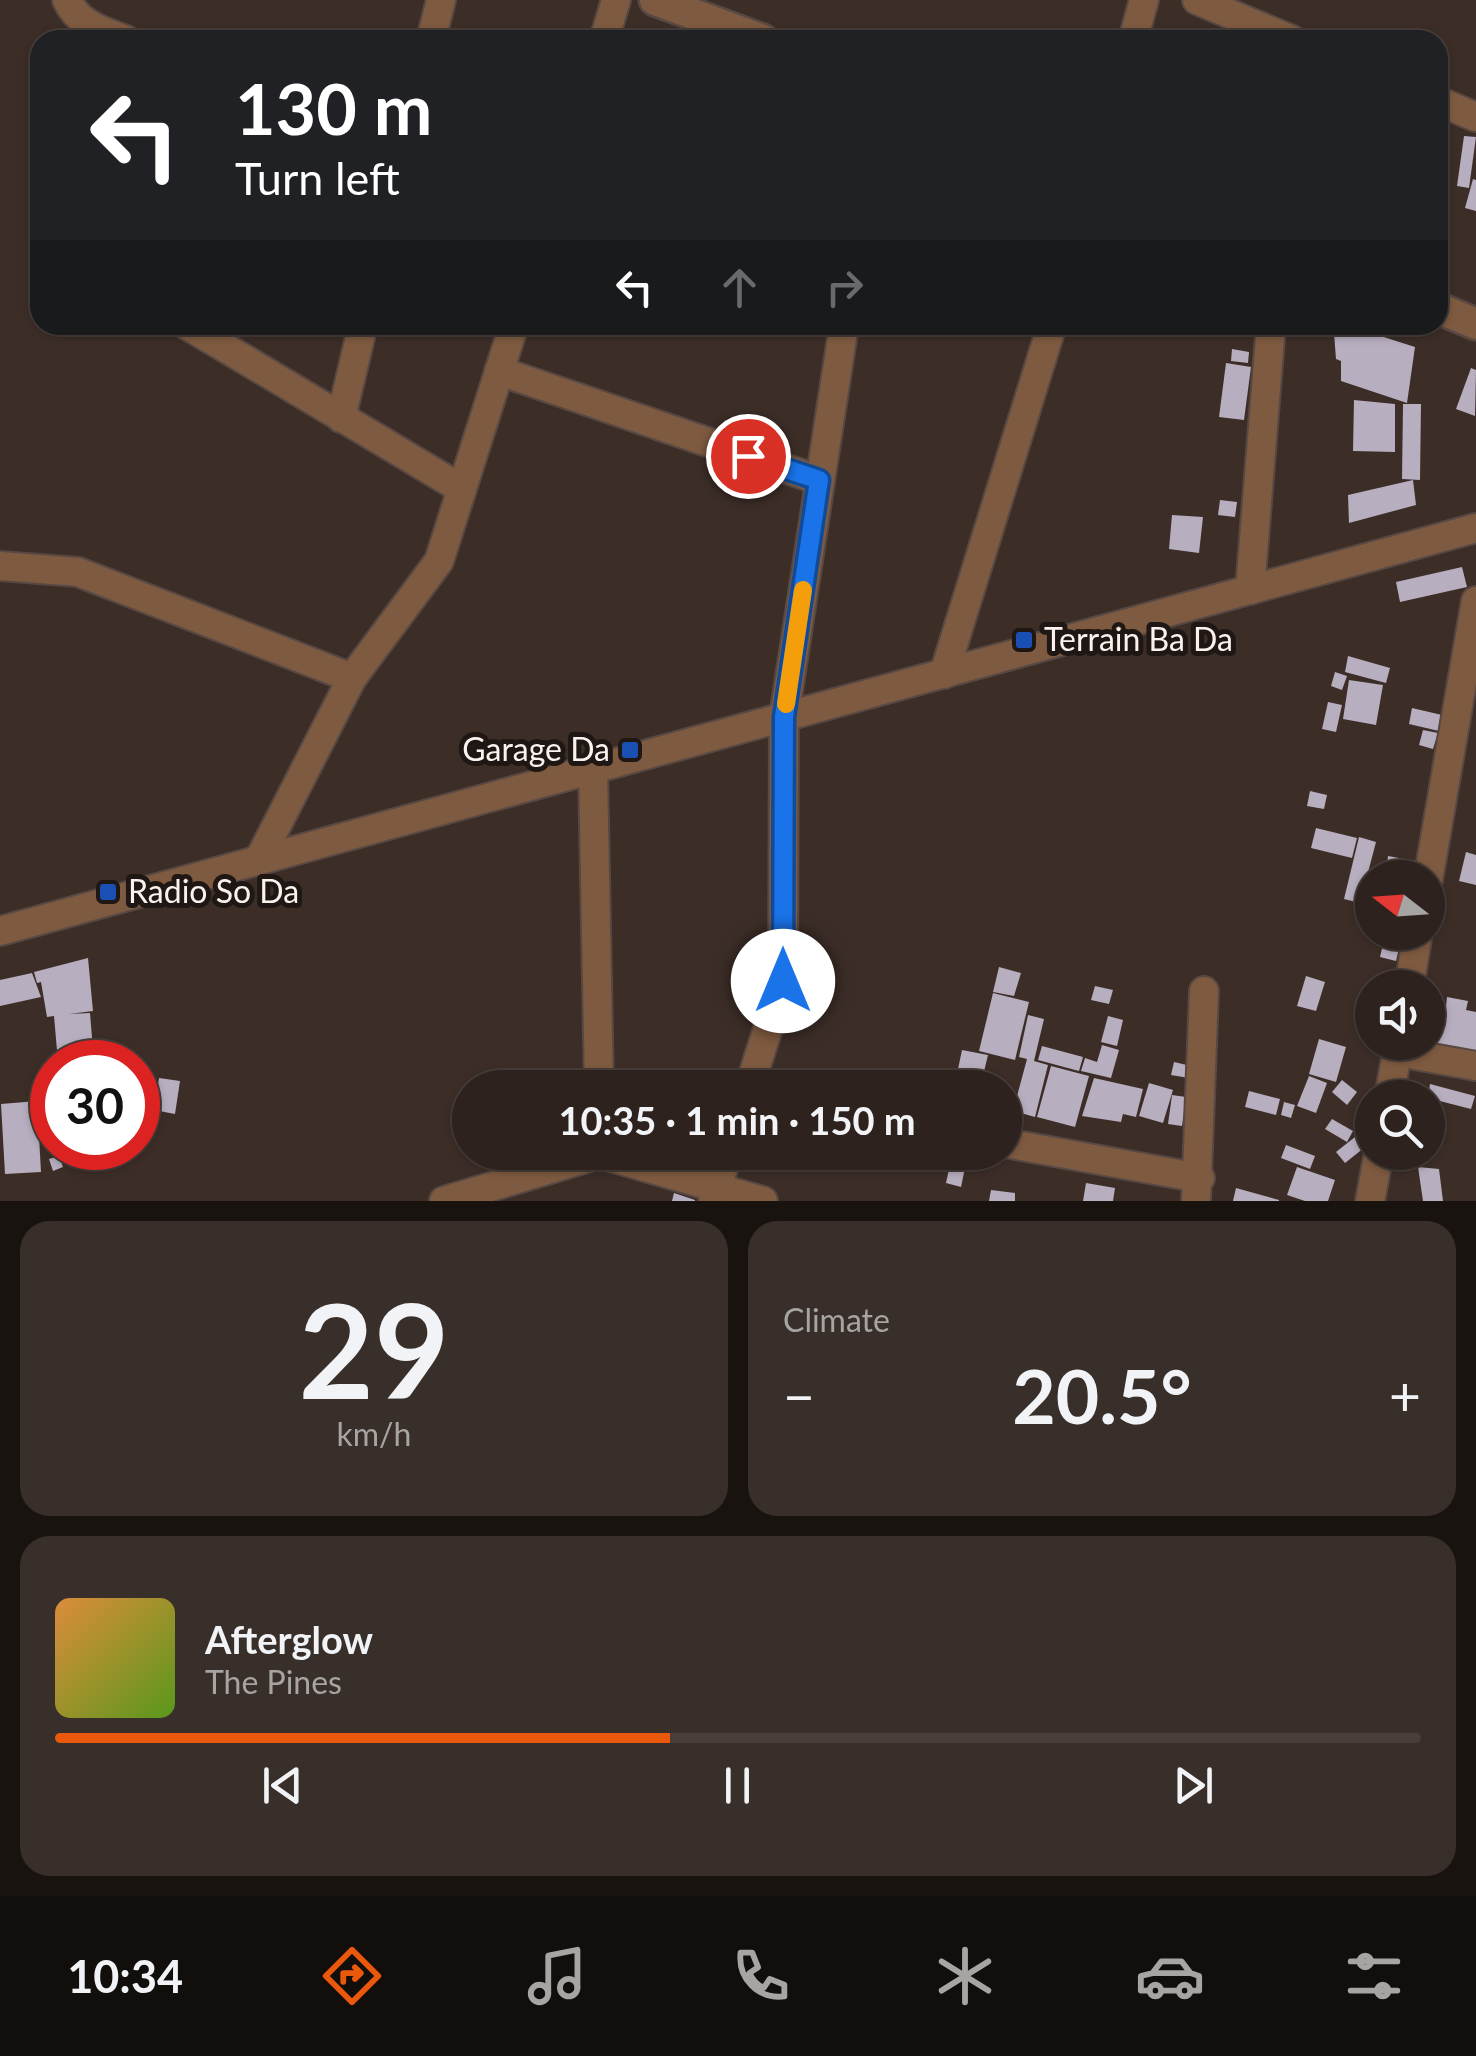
<!DOCTYPE html>
<meta charset="utf-8">
<style>
:root{--surface:#2d221d;--page:#392f2a;--text:#f1f3f6;--muted:#a7a4a4;--line:#483f3b;--accent:#ea580c}
body{margin:0;font-family:Lato,sans-serif;background:var(--page);color:var(--text);height:100vh;display:flex;flex-direction:column;font-size:38px;white-space:nowrap}
*{box-sizing:border-box;margin:0}
p{font-size:32px;color:var(--muted)}
.icon{flex:none;width:55px;height:55px;fill:none;stroke:currentColor;stroke-width:2;stroke-linecap:round;stroke-linejoin:round}
.map{position:relative;height:1201px;overflow:hidden}
.side{display:flex;flex-direction:column;gap:20px;padding:20px;background:#191310;flex:1}
.side>*{flex:none}
.guide{position:absolute;left:30px;top:30px;width:1418px;height:305px;border-radius:30px;box-shadow:0 2px 8px #0004,0 0 0 2px var(--line);background:#202124;color:#fff;overflow:hidden}
.needle{width:65px;rotate:287deg}
.buttons{position:absolute;left:1355px;top:860px;display:grid;gap:20px}
.buttons a{display:grid;place-items:center;width:90px;height:90px;border-radius:50%;background:var(--surface);box-shadow:0 2px 8px #0004,0 0 0 2px var(--line);font-size:50px}
.speed{position:absolute;left:30px;top:1040px;display:flex;gap:20px;font-size:50px;font-weight:700;text-align:center}
.speed>*{display:grid;place-content:center;width:130px;height:130px;border-radius:50%;background:var(--surface);box-shadow:0 2px 8px #0004,0 0 0 2px var(--line);line-height:1}
.speed .limit{border:15px solid #d22;background:#fff;color:#111}
.pin{position:absolute;display:grid;place-items:center;width:85px;height:85px;color:#fff;margin:-42px;border:5px solid #fff;border-radius:50%;box-shadow:0 2px 10px #0007}
.me{position:absolute;width:110px;margin:-55px;rotate:0deg;stroke-linejoin:round;filter:drop-shadow(0 0 8px #0008)}
.turn{display:flex;align-items:center;gap:35px;height:210px;padding:0 40px;font-size:45px}
.turn .icon{width:130px;height:130px;stroke-width:2.5}
.turn b{display:block;font-size:70px;line-height:85px}
.lanes{display:flex;align-items:center;height:95px;padding:0 40px;background:#0003;justify-content:center;gap:50px;direction:ltr}
.lanes .off{opacity:.35}
.big{font-size:75px;font-weight:700;line-height:1.1}
.side .card{flex:1;display:flex;flex-direction:column;justify-content:center;gap:15px;min-width:0;padding:0 35px;border-radius:30px;background:var(--page)}
.side .dial{align-items:center;gap:0}
.dial b{font-size:130px;line-height:1}
.song{display:flex;align-items:center;gap:30px}
.cover{width:120px;height:120px;border-radius:15px;background:linear-gradient(135deg,hsl(30 70% 55%),hsl(90 70% 35%))}
.played{height:10px;border-radius:5px;background:linear-gradient(90deg,var(--accent) 45%,var(--line) 45%)}
.keys{display:flex;justify-content:space-around;direction:ltr}
.heat{display:flex;justify-content:space-between;align-items:center;font-size:55px;direction:ltr}
.side .tiles{flex:1;display:grid;gap:20px;grid-template-columns:1fr 1fr}
.card:last-child{grid-column:span 2}
.trip{position:absolute;left:452px;top:1070px;width:570px;height:100px;border-radius:50px;background:var(--surface);box-shadow:0 2px 8px #0004,0 0 0 2px var(--line);font-weight:700;line-height:100px;text-align:center}
.tabs{display:flex;height:160px;justify-content:space-around;align-items:center;background:#120e0c;color:var(--muted)}
.tabs .icon{width:70px;height:70px}
.tabs .selected{color:var(--accent)}
.tabs b{font-size:45px;color:var(--text)}
.map>svg:first-child{display:block}
</style>
<div class="map">
<svg width="1476" height="1201" viewBox="0 0 1476 1201">
<rect width="100%" height="100%" fill="#3c2d27"/>
<g fill="#b7aebf">
<path d="M1464,136L1476,137L1469,188L1457,186Z"/>
<path d="M1473,179L1476,180V211L1465,208Z"/>
<path d="M1346,325L1415,347L1407,403L1341,381V361L1336,359L1334,333L1345,330Z"/>
<path d="M1232,349L1249,352L1248,363L1231,361Z"/>
<path d="M1226,363L1251,367L1244,420L1219,417Z"/>
<path d="M1471,368L1476,370L1475,416L1456,409Z"/>
<path d="M1354,400L1395,404V452L1353,451Z"/>
<path d="M1403,404H1421L1420,480L1402,479Z"/>
<path d="M1413,480L1416,505L1349,523L1348,495Z"/>
<path d="M1220,500L1237,502L1235,517L1218,515Z"/>
<path d="M1172,515L1203,517L1199,553L1169,549Z"/>
<path d="M1462,567L1467,587L1400,602L1396,582Z"/>
<path d="M1348,656L1390,668L1386,683L1345,672Z"/>
<path d="M1335,672L1347,676L1342,690L1331,686Z"/>
<path d="M1349,680L1383,685L1376,725L1343,719Z"/>
<path d="M1328,702L1342,705L1336,732L1322,729Z"/>
<path d="M1412,708L1442,715L1439,731L1409,724Z"/>
<path d="M1423,730L1438,733L1433,749L1419,745Z"/>
<path d="M1310,791L1327,795L1324,809L1307,806Z"/>
<path d="M1316,828L1357,838L1352,858L1311,848Z"/>
<path d="M1359,837L1376,842L1360,903L1344,899Z"/>
<path d="M1466,852L1476,855V885L1459,881Z"/>
<path d="M1388,856L1416,861L1413,878H1385Z"/>
<path d="M1383,944L1399,948L1396,961L1380,957Z"/>
<path d="M88,958L93,1011L69,1014L90,1013L94,1062H58L54,1016L47,1017L41,982L37,983L34,972Z"/>
<path d="M999,967L1021,973L1014,996L993,992Z"/>
<path d="M32,973L41,997L0,1006V980Z"/>
<path d="M1306,976L1325,982L1316,1011L1297,1006Z"/>
<path d="M1095,986L1113,990L1109,1004L1091,1000Z"/>
<path d="M993,993L1029,1002L1015,1060L979,1051Z"/>
<path d="M1447,997L1468,1001L1466,1010L1476,1012V1055L1428,1045V1005L1446,1006Z"/>
<path d="M1028,1015L1044,1019L1034,1061L1048,1065L1035,1117L1013,1111L1027,1059L1019,1057Z"/>
<path d="M1108,1016L1123,1020L1117,1046L1101,1042Z"/>
<path d="M1319,1039L1346,1047L1336,1082L1309,1074Z"/>
<path d="M1102,1045L1119,1050L1111,1078L1081,1071L1085,1058L1097,1062Z"/>
<path d="M1042,1046L1083,1057L1079,1071L1038,1060Z"/>
<path d="M962,1050L988,1055L980,1088H954Z"/>
<path d="M1174,1062L1191,1066L1189,1078L1171,1075Z"/>
<path d="M1051,1066L1089,1076L1075,1127L1037,1117Z"/>
<path d="M1309,1076L1327,1083L1316,1113L1297,1106Z"/>
<path d="M159,1078L180,1081L175,1114L154,1110Z"/>
<path d="M1094,1078L1143,1089L1136,1117L1123,1114L1121,1122L1082,1116Z"/>
<path d="M1342,1080L1357,1092L1347,1105L1332,1092Z"/>
<path d="M1149,1083L1173,1090L1163,1123L1139,1116Z"/>
<path d="M1430,1084L1475,1096L1471,1109L1428,1098Z"/>
<path d="M1249,1091L1280,1099L1276,1115L1245,1107Z"/>
<path d="M1172,1095L1186,1097L1182,1126L1168,1124Z"/>
<path d="M37,1101L41,1172L5,1174L1,1104Z"/>
<path d="M1284,1102L1295,1105L1291,1118L1281,1115Z"/>
<path d="M1332,1119L1353,1131L1347,1142L1325,1129Z"/>
<path d="M1360,1133L1369,1144L1345,1163L1336,1152Z"/>
<path d="M1286,1145L1315,1156L1310,1169L1281,1158Z"/>
<path d="M60,1148H86V1150L61,1153Z"/>
<path d="M814,1152H846L845,1161L814,1157Z"/>
<path d="M952,1155L967,1158L961,1187L946,1183Z"/>
<path d="M59,1156L63,1167L53,1171L49,1159Z"/>
<path d="M1297,1167L1335,1180L1328,1201H1305L1287,1195Z"/>
<path d="M1418,1167L1439,1169L1443,1201H1423Z"/>
<path d="M1086,1183L1115,1188L1113,1201H1083Z"/>
<path d="M1236,1188L1279,1200V1201H1233Z"/>
<path d="M991,1190L1015,1193V1201H989Z"/>
<path d="M674,1193L695,1200V1201H672Z"/>
</g>
<g fill="none" stroke-linecap="round" stroke-linejoin="round">
<g stroke="#574843" stroke-width="32">
<g id="minor">
<path d="M67,0C78,24 102,31 126,40"/>
<path d="M1197,0L1292,40"/>
<path d="M431,40L441,0"/>
<path d="M604,40L616,0"/>
<path d="M1133,40L1144,0"/>
<path d="M1438,101L1476,117"/>
<path d="M187,325L462,489"/>
<path d="M499,371L819,480"/>
<path d="M341,418L363,325"/>
<path d="M0,566L78,572L352,678"/>
<path d="M1250,590L1271,325"/>
<path d="M944,674L1052,325"/>
<path d="M593,769L599,1088"/>
<path d="M259,860L352,678L439,561L514,325"/>
<path d="M1428,880L1476,601"/>
<path d="M0,931L1476,528"/>
<path d="M1409,988L1418,932"/>
<path d="M1398,1052L1476,1066"/>
<path d="M749,1088L783,981L784,717L844,325"/>
<path d="M1389,1098L1399,1042"/>
<path d="M1005,1143L1200,1178"/>
<path d="M444,1201L600,1154L763,1201"/>
<path d="M713,1201L728,1152"/>
<path d="M1196,1201L1204,991"/>
<path d="M1370,1201L1379,1152"/>
</g>
</g>
<g stroke="#574843" stroke-width="35">
<g id="tertiary">
<path d="M655,0L763,40"/>
<path d="M1438,308L1476,324"/>
</g>
</g>
<use href="#minor" stroke="#7e5a40" stroke-width="28"/>
<use href="#tertiary" stroke="#7e5a40" stroke-width="30"/>
</g>
<g fill="none" stroke-linecap="round" stroke-linejoin="round">
<g stroke="#114b97" stroke-width="25">
<path id="route" d="M748,456L819,480L784,717L783,981"/>
</g>
<use href="#route" stroke="#1a73e8" stroke-width="18"/>
<path stroke="#f59e0b" stroke-width="18" d="M786,704L803,590"/>
</g>
<g fill="#1a4fb4" stroke="#1e1714" stroke-width="4">
<rect x="1014" y="630" width="20" height="20" rx="5"/>
<rect x="620" y="740" width="20" height="20" rx="5"/>
<rect x="98" y="882" width="20" height="20" rx="5"/>
</g>
<g text-anchor="middle" stroke-width="10" stroke-linejoin="round" paint-order="stroke">
<g font-size="32" fill="#fbf1ed" stroke="#1e1714" text-anchor="start">
<text x="1044" y="651">Terrain Ba Da</text>
<text x="610" y="761" text-anchor="end">Garage Da</text>
<text x="128" y="903">Radio So Da</text>
</g>
</g>
</svg>
<div class="buttons">
<a><svg class="needle" viewBox="-14 -14 28 28"><path d="M0-13l5 13h-10z" fill="#e53935"/><path d="M0 13l5-13h-10z" fill="#a7a4a4"/></svg></a>
<a><svg class="icon" aria-label="sound" viewBox="0 0 24 24"><path d="M4 9h4l5-4v14l-5-4H4zM17 9q2 3 0 6"/></svg></a>
<a><svg class="icon" aria-label="search" viewBox="0 0 24 24"><circle cx="10" cy="10" r="6"/><path d="M15 15l6 6"/></svg></a>
</div>
<div class="speed"><div class="limit">30</div></div>
<div class="pin" style="left:748px;top:456px;background:#d93025"><svg class="icon" aria-label="arrive" viewBox="0 0 24 24"><path d="M6 21V4h12l-3 4 3 4H6"/></svg></div>
<svg class="me" style="left:783px;top:981px" viewBox="-20 -20 40 40"><circle r="19" fill="#fff"/><path d="M0-13L10 11 0 6-10 11z" fill="#1a73e8"/></svg>
<div class="trip">10:35 · 1 min · 150 m</div>
<div class="guide">
<div class="turn"><svg class="icon" aria-label="left" viewBox="0 0 24 24"><path d="M17 20v-9H6M10 6l-5 5 5 5"/></svg><div><b>130 m</b>Turn left</div></div>
<div class="lanes"><svg class="icon" aria-label="left" viewBox="0 0 24 24"><path d="M17 20v-9H6M10 6l-5 5 5 5"/></svg><svg class="icon off" aria-label="ahead" viewBox="0 0 24 24"><path d="M12 20V5M6 11l6-6 6 6"/></svg><svg class="icon off" aria-label="right" viewBox="0 0 24 24"><path d="M7 20v-9h11M14 6l5 5-5 5"/></svg></div>
</div>
</div>
<section class="side">
<div class="tiles">
<div class="card dial"><b>29</b><p>km/h</p></div>
<div class="card"><p>Climate</p>
<div class="heat"><a>−</a><b class="big">20.5°</b><a>+</a></div>
</div>
<div class="card">
<div class="song"><i class="cover"></i><div><b>Afterglow</b><p>The Pines</p></div></div>
<div class="played"></div>
<div class="keys"><svg class="icon" aria-label="previous" viewBox="0 0 24 24"><path d="M18 5L8 12l10 7zM5 5v14"/></svg><svg class="icon" aria-label="pause" viewBox="0 0 24 24"><path d="M8 5v14M16 5v14"/></svg><svg class="icon" aria-label="next" viewBox="0 0 24 24"><path d="M6 5l10 7-10 7zM19 5v14"/></svg></div>
</div>
</div>
</section>
<nav class="tabs">
<b>10:34</b>
<svg class="icon selected" aria-label="directions" viewBox="0 0 24 24"><path d="M12 3l9 9-9 9-9-9zM9 14v-3h6M13 9l2 2-2 2"/></svg>
<svg class="icon" aria-label="music" viewBox="0 0 24 24"><path d="M9 18V5l10-2v13"/><circle cx="6" cy="18" r="3"/><circle cx="16" cy="16" r="3"/></svg>
<svg class="icon" aria-label="phone" viewBox="0 0 24 24"><path d="M5 4h4l2 5-3 2q2 4 5 5l2-3 5 2v4C11 20 4 13 5 4z"/></svg>
<svg class="icon" aria-label="climate" viewBox="0 0 24 24"><path d="M12 3v18M4 7l16 10M4 17L20 7"/></svg>
<svg class="icon" aria-label="car" viewBox="0 0 24 24"><path d="M5 17H2v-5l4-1 3-4h7l3 4 3 1v5h-3M9 17h6M6 11h13"/><circle cx="7" cy="17" r="2"/><circle cx="17" cy="17" r="2"/></svg>
<svg class="icon" aria-label="filters" viewBox="0 0 24 24"><path d="M4 7h16M4 17h16"/><circle cx="9" cy="7" r="2"/><circle cx="15" cy="17" r="2"/></svg>
</nav>
